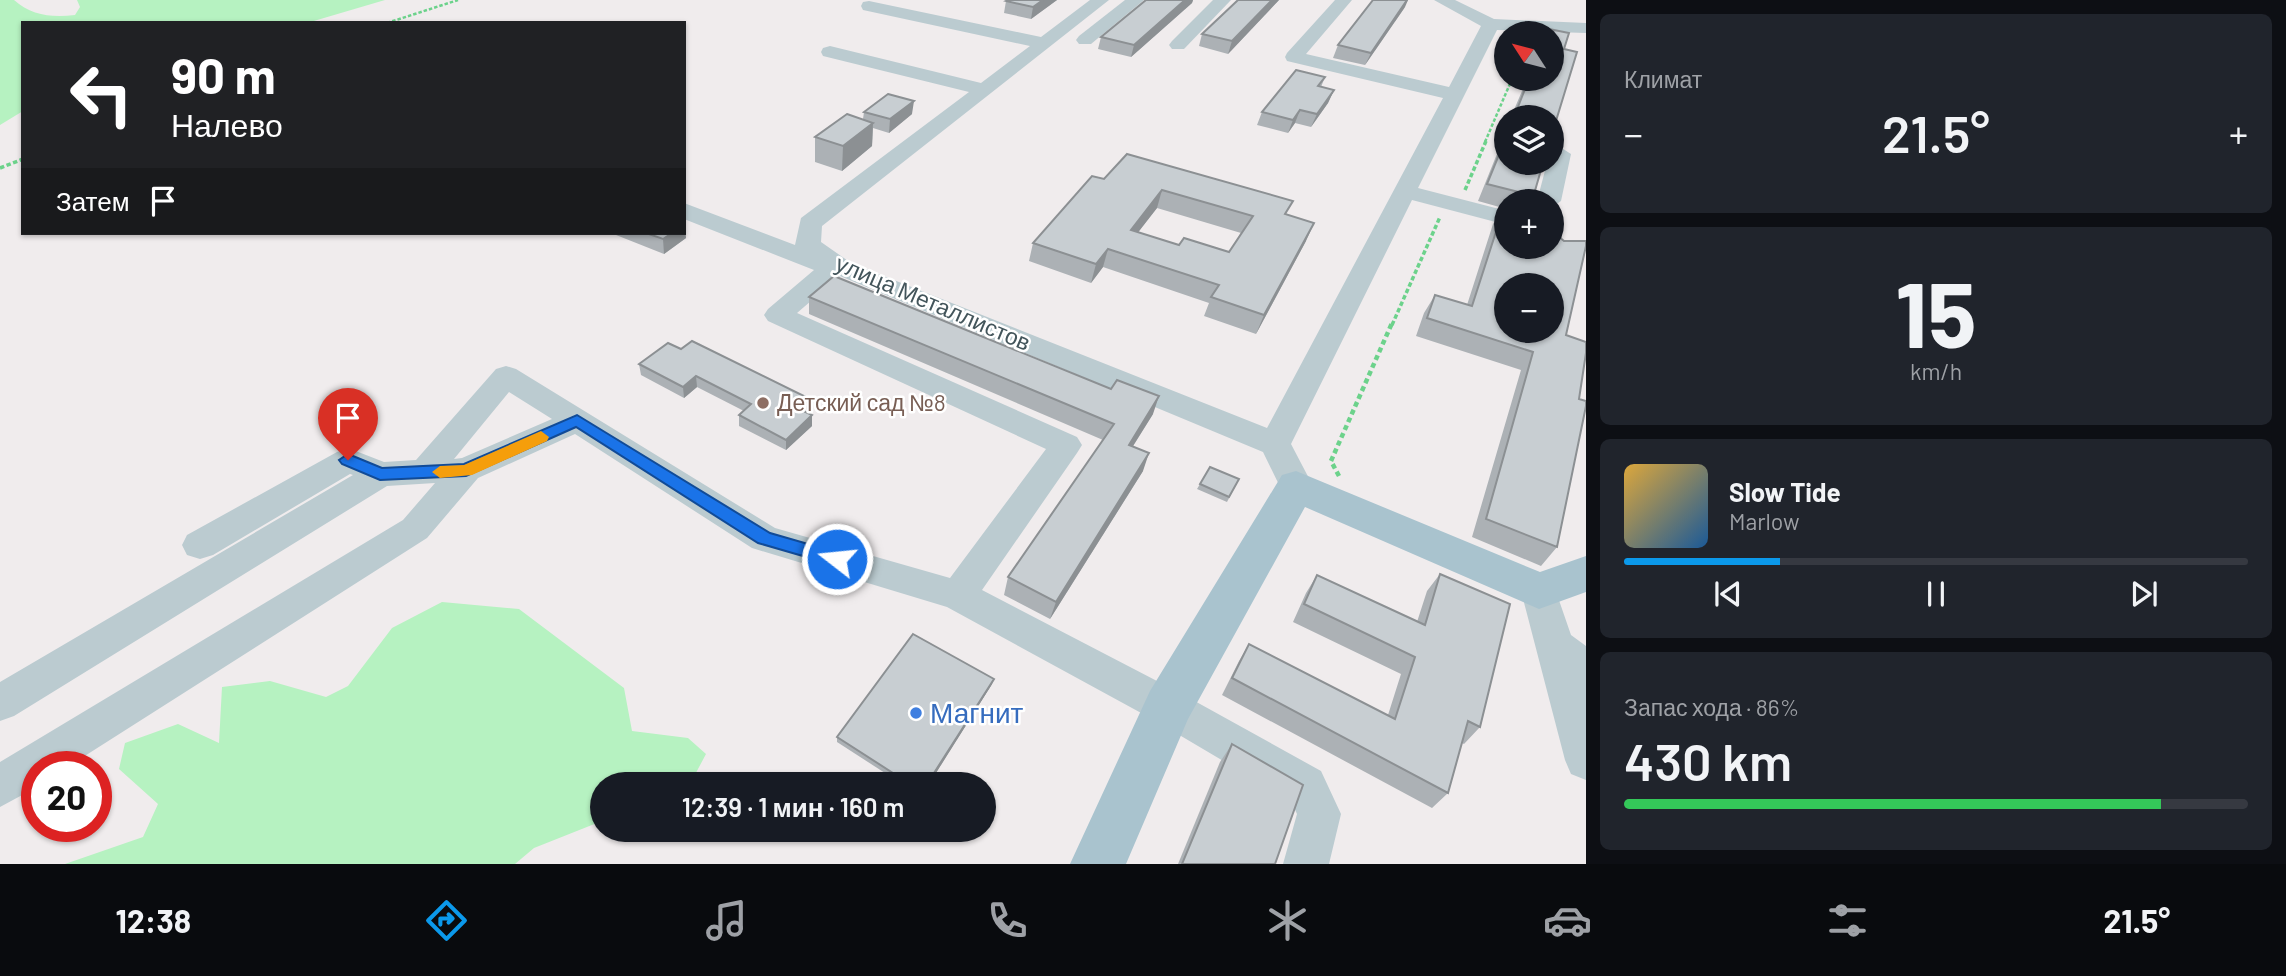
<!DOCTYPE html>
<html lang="ru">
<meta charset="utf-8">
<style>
:root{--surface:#171b24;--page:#20242c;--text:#f1f3f6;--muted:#9ea1a6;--line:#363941;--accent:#0b99eb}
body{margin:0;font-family:Barlow,sans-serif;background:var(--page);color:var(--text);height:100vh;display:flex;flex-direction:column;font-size:26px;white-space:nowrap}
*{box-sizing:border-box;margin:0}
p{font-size:23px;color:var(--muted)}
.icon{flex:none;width:38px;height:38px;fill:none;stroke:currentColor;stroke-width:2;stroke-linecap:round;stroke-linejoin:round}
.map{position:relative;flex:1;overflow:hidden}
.side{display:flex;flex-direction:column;gap:14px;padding:14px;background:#0d0f14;width:700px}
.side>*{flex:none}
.hud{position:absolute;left:21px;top:21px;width:665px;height:214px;border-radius:0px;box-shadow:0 2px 5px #0004;background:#202124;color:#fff;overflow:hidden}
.needle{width:46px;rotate:306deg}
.tools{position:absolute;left:1494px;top:21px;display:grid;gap:14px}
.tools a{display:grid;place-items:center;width:70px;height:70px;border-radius:50%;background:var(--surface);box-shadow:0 2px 5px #0004;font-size:35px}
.speed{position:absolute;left:21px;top:751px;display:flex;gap:14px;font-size:35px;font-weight:700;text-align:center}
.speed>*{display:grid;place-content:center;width:91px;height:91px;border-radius:50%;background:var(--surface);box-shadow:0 2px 5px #0004;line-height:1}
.speed .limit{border:10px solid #d22;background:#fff;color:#111}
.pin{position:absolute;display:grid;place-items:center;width:60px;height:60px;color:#fff;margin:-72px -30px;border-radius:50% 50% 50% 0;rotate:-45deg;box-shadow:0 0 7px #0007}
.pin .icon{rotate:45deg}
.me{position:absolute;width:77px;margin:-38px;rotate:286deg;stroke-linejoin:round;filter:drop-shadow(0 0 5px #0008)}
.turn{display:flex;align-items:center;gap:24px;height:147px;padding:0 35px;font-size:32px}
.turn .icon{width:91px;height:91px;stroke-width:2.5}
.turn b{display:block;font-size:49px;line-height:60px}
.then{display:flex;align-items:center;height:66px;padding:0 35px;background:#0003;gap:14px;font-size:26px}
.big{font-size:52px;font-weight:600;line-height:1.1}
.side .tile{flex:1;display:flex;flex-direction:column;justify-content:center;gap:10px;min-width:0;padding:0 24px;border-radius:10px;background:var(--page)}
.side .dial{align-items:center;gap:0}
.dial b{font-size:91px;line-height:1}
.song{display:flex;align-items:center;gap:21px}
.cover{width:84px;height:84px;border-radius:10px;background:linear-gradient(135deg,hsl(40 70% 55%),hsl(210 70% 35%))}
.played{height:7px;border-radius:4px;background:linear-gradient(90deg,var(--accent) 25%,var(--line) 25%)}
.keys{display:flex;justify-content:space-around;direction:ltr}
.heat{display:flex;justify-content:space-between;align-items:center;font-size:38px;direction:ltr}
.charge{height:10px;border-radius:5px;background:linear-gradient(90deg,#34c759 86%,var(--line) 0)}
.trip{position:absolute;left:590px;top:772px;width:406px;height:70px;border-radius:35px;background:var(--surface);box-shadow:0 2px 5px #0004;font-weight:600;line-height:70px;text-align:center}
.menu{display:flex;height:112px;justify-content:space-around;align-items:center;background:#090b0e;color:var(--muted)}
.menu .icon{width:49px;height:49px}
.menu .active{color:var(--accent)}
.menu b{font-size:32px;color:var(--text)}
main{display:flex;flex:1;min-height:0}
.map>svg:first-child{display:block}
</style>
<main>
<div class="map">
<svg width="1586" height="864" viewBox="0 0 1586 864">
<rect width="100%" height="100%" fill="#f0eced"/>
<g fill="#b6f2c1">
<path d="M0,0H14C31,15 51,18 75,15L80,7L77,0H385L307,23H23V111L0,125Z"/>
<path d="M442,602L519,609L624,688L632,731L688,738L706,754L690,784H602V821L534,848L515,864H65L143,837L158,804L119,769L125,743L178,724L219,743L222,687L270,681L326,697L348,686L392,628Z"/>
</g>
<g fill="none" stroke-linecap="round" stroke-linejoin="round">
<g stroke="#6cd28b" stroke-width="2.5" stroke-dasharray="3.5 2" stroke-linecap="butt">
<path d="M387,23L458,0"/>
<path d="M1485,142L1512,79"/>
</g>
<g stroke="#6cd28b" stroke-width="3.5" stroke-dasharray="4.5 2.5" stroke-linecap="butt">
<path d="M0,168L23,159"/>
<path d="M1465,190L1486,141"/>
<path d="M1392,325L1440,217"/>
</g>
<path stroke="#6cd28b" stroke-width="4.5" stroke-dasharray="5 3.5" stroke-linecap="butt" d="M1339,476L1331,461L1392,323"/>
<g fill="#bbcbd0" fill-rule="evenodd">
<path d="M1090,0H1109L822,226L821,242L851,263L1267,428L1443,98L1287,61L1285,57L1287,53L1335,0H1352L1306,54L1449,87L1481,26L1434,0H1455L1494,19L1586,23V33L1497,30L1418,188L1507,211V225L1412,200L1291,444L1313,486L1308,495L1296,498L1284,495L1263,452L840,276L797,313L1077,437L1082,445L1077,453L982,590L1182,694L1321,771L1341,814L1329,864H1283L1297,814L1291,801L1154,720L947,607L752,548L575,434L478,478L427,538L69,766H37V787L0,807V762L403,520L435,483L387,486L14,716L0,721V682L353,475L350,474L213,555L200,559L187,555L182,545L187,535L337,452L348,448L384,462L416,460L496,369L506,366L516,369L775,528L950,578L1046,449L768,321L764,315L768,309L814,270L684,219V203L795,245L801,218L969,92L823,56L821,52L823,48L830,46L981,83L1030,46L863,10L861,6L863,2L869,1L1041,37ZM509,392L552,419L462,458L454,459Z"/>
<path d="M1125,0H1144L1091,44H1079L1076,40L1079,36Z"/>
<path d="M1213,0H1231L1184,49H1172L1169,45L1172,41Z"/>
<path d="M1560,147L1571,154L1561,201L1552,207V201H1537L1547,163H1552V149Z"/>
<path d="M1539,576L1552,580L1571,635L1586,646V780L1571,774L1565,760L1521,591L1526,580Z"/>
</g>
<path fill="#a9c3ce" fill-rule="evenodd" d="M1296,471L1540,572L1586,556V592L1539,609L1305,507L1188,719L1126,864H1070L1150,691L1282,475Z"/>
</g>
<g fill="#acb1b5" fill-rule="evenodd">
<path d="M1008,0H1057L1031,19L1004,13L1006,1Z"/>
<path d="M1146,0H1193L1192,3L1131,57L1098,49L1101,37Z"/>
<path d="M1238,0H1279L1228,54L1199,46L1202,34Z"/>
<path d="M1405,7L1365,65L1333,58L1338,45Z"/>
<path d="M1549,29L1569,33L1564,49L1577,52L1552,134V117H1511L1527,79H1552V33H1547Z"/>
<path d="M1325,77L1321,87L1334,90L1328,103L1311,127L1295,123L1288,133L1257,125L1262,112Z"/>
<path d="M864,112L912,114L889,133L873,128L872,146L842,171L815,162V137L863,119Z"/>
<path d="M1507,129V163L1532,201H1507V247L1566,335L1557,547L1541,566L1472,537L1521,370L1416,336L1424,313L1435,295L1467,305L1493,224L1503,208L1478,201Z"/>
<path d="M1104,179L1287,215L1306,241L1256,334L1204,316L1209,303L1103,267L1091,283L1029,261L1033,243ZM1157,208L1241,233L1229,252L1179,245L1138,232Z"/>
<path d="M611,233H684L686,238L664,254Z"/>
<path d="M809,297L1153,414L1133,446L1143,471L1050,619L1004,595L1008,577L1103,440L809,314Z"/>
<path d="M681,349L808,398V408L804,411L812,415V426L786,450L739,426V415L744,411L697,387L684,398L641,375L639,364Z"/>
<path d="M1239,479L1227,502L1197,489L1200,484Z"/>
<path d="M1440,574L1480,727L1464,744L1462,743L1448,793L1432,808L1222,695L1239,661L1249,644L1388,715L1401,674L1293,622L1306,593L1317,575L1417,622L1427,591Z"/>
<path d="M992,684L929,784H902L837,742V737Z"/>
<path d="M1232,744L1275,864H1178L1220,762Z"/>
</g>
<g fill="#8c9093">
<path d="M1043,0H1057L1031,19L1033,7Z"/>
<path d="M1185,0H1193L1192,3L1131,57L1134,45Z"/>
<path d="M1272,0H1279L1228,54L1232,41Z"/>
<path d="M1407,0H1408L1405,7L1365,65L1371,53Z"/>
<path d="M1334,90L1328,103L1311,127L1317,114Z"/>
<path d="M914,101L912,114L889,133L890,119Z"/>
<path d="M1300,110L1295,123L1288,133L1293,120Z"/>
<path d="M873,123L872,146L842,171L843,146Z"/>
<path d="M1162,190L1157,208L1126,248L1131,230Z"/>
<path d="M685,223L686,238L664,254L663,239L672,233H684Z"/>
<path d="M1314,223L1306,241L1256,334L1264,315Z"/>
<path d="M1108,249L1103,267L1091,283L1096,264Z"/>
<path d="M696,376L697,387L684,398L683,387Z"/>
<path d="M1159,396L1153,414L1123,462L1129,445Z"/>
<path d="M808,398V408L797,418V408Z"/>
<path d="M812,415V426L786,450V440Z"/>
<path d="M1149,453L1143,471L1050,619L1056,602Z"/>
<path d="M994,679L992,684L929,784H927Z"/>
</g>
<g fill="#c8ced2" stroke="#8c9093" stroke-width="2" fill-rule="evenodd">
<path d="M1008,0H1043L1033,7L1006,1Z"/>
<path d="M1146,0H1185L1134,45L1101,37Z"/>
<path d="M1238,0H1272L1232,41L1202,34Z"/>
<path d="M1373,0H1407L1371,53L1338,45Z"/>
<path d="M1549,29L1569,33L1564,49L1577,52L1552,134V117H1514L1529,79H1552V33H1547Z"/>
<path d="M1296,70L1325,77L1318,86L1334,90L1317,114L1300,110L1293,120L1262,112Z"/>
<path d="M888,94L914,101L890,119L864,112Z"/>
<path d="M847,114L873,123L843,146L815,137Z"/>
<path d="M1507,135V163H1543L1532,201H1520L1519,192L1487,184Z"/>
<path d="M1127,154L1293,201L1285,214L1314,223L1264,315L1211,297L1219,285L1108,249L1096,264L1033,243L1092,176L1104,179ZM1162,190L1253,216L1229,252L1184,238L1179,245L1131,230Z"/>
<path d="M1504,207L1507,208V247H1552V231L1564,241H1586V246L1566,335L1586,342V353L1579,399L1586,401V406L1557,547L1486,519L1533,352L1427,318L1435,295L1472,306ZM1507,285H1552V331H1507Z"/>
<path d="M646,233H672L663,239Z"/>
<path d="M834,276L1111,389L1117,380L1159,396L1129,445L1149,453L1056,602L1008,577L1114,424L809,297Z"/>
<path d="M692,341L808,398L797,408L812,415L786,440L739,415L751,404L696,376L683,387L639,364L668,343L681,349Z"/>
<path d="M1210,467L1239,479L1229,497L1200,484Z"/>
<path d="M1440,574L1510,604L1480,727L1468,721L1448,793L1232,678L1249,644L1395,719L1415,657L1304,604L1317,575L1425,625Z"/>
<path d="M913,634L994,679L927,784H910L837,737Z"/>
<path d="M1232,744L1303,785L1275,864H1182Z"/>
</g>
<path fill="#1a73e8" stroke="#114b97" stroke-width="2" d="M577,415L770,533L843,554L846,559L843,564L837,566L758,543L576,427L466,476L380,480L342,464L339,460L348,454L382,468L464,464Z"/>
<path fill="#f59e0b" d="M541,431L549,437L547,441L472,475L440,478L432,472L440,466L464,465Z"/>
<circle fill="#8d6e63" stroke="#fff" stroke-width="2.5" cx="763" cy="403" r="7"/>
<circle fill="#3f7fe0" stroke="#fff" stroke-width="2.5" cx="916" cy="713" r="7"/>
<g text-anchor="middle" stroke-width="5" stroke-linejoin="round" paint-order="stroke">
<g font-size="23" fill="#43555b" stroke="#fff">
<text transform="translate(933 303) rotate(23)" y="8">улица Металлистов</text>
</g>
<g font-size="23" fill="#785e54" stroke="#fff" text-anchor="start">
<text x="777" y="411">Детский сад №8</text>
</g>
<g font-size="28" fill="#366cbe" stroke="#fff" text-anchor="start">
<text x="930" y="723">Магнит</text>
</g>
</g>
</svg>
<div class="tools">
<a><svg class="needle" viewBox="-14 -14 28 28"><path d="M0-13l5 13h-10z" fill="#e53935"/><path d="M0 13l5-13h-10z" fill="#9ea1a6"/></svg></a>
<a><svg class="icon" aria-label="layers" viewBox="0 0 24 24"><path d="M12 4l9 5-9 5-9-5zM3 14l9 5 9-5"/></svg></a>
<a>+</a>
<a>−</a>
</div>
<div class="speed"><div class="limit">20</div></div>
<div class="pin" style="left:348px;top:460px;background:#d93025"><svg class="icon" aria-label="arrive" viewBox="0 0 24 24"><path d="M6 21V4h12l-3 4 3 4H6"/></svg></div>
<svg class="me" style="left:837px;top:559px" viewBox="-20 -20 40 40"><circle r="17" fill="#1a73e8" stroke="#fff" stroke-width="3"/><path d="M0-11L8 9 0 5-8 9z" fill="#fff"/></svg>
<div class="trip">12:39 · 1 мин · 160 m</div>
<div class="hud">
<div class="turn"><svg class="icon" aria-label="left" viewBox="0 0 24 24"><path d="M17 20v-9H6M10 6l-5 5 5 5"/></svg><div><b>90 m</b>Налево</div></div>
<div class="then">Затем<svg class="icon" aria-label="arrive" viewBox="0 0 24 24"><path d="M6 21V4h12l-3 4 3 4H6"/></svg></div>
</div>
</div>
<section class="side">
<div class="tile"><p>Климат</p>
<div class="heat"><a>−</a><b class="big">21.5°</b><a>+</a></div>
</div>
<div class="tile dial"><b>15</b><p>km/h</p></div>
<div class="tile">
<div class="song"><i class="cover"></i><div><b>Slow Tide</b><p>Marlow</p></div></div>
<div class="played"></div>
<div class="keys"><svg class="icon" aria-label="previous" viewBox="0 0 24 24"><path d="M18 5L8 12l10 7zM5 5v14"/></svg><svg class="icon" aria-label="pause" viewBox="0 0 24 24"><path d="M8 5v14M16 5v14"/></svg><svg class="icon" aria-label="next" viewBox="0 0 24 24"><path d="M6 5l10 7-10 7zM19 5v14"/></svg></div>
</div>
<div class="tile"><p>Запас хода · 86%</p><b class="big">430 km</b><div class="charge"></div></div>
</section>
</main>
<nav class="menu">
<b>12:38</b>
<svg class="icon active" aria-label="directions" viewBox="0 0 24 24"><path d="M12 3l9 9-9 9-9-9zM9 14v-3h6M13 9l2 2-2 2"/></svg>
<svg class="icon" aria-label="music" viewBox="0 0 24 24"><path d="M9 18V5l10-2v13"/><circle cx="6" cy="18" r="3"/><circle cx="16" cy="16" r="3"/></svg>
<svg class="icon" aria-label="phone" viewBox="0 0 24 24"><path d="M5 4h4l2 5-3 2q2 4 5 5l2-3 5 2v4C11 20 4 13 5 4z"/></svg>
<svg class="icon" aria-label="climate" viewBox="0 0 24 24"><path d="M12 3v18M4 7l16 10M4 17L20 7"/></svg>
<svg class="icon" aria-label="car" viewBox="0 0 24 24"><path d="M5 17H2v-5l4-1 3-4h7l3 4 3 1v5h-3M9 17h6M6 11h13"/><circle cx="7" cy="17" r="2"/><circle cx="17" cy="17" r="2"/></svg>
<svg class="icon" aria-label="filters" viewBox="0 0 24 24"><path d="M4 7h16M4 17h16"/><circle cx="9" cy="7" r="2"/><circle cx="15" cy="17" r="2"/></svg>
<b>21.5°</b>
</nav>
